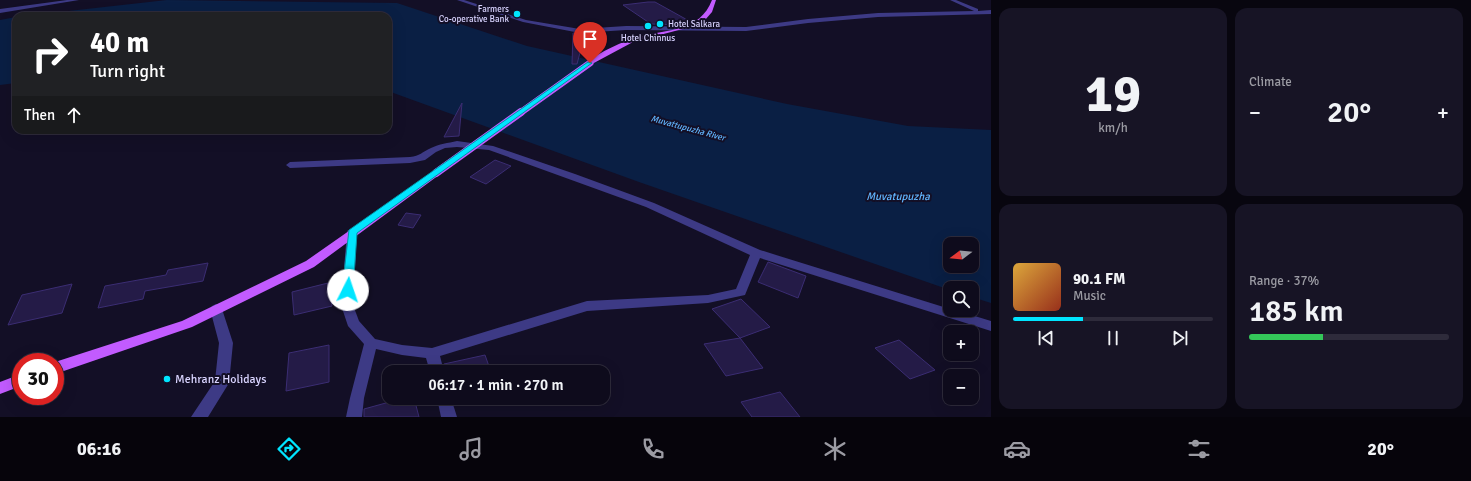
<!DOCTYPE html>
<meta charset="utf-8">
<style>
:root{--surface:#0e0b1c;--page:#171425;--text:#f1f3f6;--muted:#9b9ba3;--line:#2e2b3b;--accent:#00e5ff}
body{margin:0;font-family:Signika,sans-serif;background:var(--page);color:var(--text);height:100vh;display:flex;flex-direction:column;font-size:15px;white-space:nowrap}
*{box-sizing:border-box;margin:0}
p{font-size:13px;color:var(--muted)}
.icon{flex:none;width:22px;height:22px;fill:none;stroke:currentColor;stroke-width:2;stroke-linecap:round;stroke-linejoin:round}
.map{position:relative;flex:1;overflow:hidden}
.details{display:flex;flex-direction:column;gap:8px;padding:8px;background:#08060f;width:480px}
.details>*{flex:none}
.guide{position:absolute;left:12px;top:12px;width:380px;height:122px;border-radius:12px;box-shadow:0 4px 16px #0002,0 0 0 1px var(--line);background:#202124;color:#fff;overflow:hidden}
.needle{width:26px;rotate:254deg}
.controls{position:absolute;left:943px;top:237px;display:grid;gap:8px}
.controls a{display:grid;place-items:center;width:36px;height:36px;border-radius:8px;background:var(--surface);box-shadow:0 4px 16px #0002,0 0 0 1px var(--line);font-size:20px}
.speed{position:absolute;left:12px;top:353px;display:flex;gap:8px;font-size:20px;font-weight:700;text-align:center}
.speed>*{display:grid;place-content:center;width:52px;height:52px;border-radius:50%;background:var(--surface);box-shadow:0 4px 16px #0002,0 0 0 1px var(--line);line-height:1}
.speed .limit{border:6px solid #d22;background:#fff;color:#111}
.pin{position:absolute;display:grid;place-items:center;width:34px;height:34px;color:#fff;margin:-41px -17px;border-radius:50% 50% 50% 0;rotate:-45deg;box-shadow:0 0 4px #0007}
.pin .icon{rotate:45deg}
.me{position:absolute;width:44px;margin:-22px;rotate:4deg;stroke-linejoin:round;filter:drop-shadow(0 0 3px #0008)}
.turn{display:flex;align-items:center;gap:14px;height:84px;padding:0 12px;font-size:18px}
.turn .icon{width:52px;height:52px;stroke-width:2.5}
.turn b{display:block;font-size:28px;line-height:34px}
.then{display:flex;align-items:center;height:38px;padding:0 12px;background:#0003;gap:8px;font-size:15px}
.big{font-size:30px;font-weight:600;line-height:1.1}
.details .card{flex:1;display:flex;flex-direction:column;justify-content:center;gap:6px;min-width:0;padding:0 14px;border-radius:12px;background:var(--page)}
.details .dial{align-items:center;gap:0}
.dial b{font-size:52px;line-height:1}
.song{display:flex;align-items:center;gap:12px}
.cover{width:48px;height:48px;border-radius:6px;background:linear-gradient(135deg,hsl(40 70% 55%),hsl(10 70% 35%))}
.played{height:4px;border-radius:2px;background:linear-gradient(90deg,var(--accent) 35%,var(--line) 35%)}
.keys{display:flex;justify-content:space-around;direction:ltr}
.heat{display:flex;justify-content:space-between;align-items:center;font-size:22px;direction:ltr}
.charge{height:6px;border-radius:3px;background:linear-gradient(90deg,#34c759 37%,var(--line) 0)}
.details .tiles{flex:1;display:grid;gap:8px;grid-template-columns:repeat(2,1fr)}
.trip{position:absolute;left:382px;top:365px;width:228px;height:40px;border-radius:12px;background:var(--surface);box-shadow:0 4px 16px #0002,0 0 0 1px var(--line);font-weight:600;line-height:40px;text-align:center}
.tabs{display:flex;height:64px;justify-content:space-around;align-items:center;background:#06040b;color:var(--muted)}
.tabs .icon{width:28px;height:28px}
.tabs .selected{color:var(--accent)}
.tabs b{font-size:18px;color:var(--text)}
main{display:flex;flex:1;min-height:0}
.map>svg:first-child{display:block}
</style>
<main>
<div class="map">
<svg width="991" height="417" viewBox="0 0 991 417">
<rect width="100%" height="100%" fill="#130f26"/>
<g fill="#0a1f44" fill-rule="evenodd">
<path d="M167,0L397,3L527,46L787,104L908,126L991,130V303L972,297V288H950V290L639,182L388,91V16H24ZM950,244H972V266H950Z"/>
<path d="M16,17V83L0,85V20Z"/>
</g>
<g fill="#241b47" stroke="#3b2d73">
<path d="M648,2H655L691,22L684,25L651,24L623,5Z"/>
<path d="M573,33L585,34L577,64H572Z"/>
<path d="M462,103L459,136L444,137Z"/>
<path d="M495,160L511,166L486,184L470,177Z"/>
<path d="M406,213L421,215L413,228L398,225Z"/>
<path d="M768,262L806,276L798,298L758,282Z"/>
<path d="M208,263L203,281L145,291L143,299L98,308L105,286L166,275L168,270Z"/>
<path d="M328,283L332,306L294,315L292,292Z"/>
<path d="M72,284L62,313L8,325L22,295Z"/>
<path d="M741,299L770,327L740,338L712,309Z"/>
<path d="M740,338L763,368L726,376L704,344Z"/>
<path d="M899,340L935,370L910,379L875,348Z"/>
<path d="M329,345V382L286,391L289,353Z"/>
<path d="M485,355L491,372H445L444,364Z"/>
<path d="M780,392L800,417H752L741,402Z"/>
<path d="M404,398H414L419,417H364V409Z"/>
</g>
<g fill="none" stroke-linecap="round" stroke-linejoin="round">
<g fill="#3d3a85" fill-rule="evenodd">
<path d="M67,0H79L0,13V9Z"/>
<path d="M457,0H464L526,20L580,29L626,26L746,27L808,19L878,13L974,11L950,0H956L978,9V11L991,10V14L878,17L808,23L746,31L626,30L580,33L523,22Z"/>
<path d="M457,141L493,146L575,174L654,203L760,250L950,309V310H955L991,321V331L760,258L745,295L708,303L587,311L440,356L444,372H430L426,358L402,355L376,349L364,398L362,417H346L350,398L364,344L348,326L341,305L347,232L348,230H356L357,232L353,305L359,321L375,339L402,345L432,348L587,301L708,295L736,289L750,255L646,207L489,150L457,147L445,148L436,152L425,160L410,163L290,168L286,165L290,162L410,157C420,156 422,152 431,148C439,144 448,143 457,141Z"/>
<path d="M216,304L220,306L222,309L233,343L229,383L208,417H191L215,381L219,343L210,309L212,306Z"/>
<path d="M437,398H451L457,417H441Z"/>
</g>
<g fill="#c25bff" fill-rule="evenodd">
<path d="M712,0H716L712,12L705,20L694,26L633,42L592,64L587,63C598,52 624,41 639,37C667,29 700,32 712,0Z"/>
<path d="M436,170L439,171L441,173L439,175L314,267L192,327L55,374V362L182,321L306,261Z"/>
<path d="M21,374V386L0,394V382Z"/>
</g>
<path stroke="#c25bff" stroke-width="7" d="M520,113L590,63"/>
<path stroke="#c25bff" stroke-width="8" d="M436,173L521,112"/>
</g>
<path fill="#00e5ff" stroke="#0095a6" d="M588,62L592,63L357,233L353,290L352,293H344L342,290L349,230Z"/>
<g fill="#00e5ff" stroke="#130f26" stroke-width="1.5">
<circle cx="517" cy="14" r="4"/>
<circle cx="660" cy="24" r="4"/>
<circle cx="648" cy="26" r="4"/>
<circle cx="167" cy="379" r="4"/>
</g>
<g text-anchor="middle" stroke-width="4" stroke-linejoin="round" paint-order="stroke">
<g font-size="9" fill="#d9d4ff" stroke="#130f26" text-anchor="end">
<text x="509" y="12">Farmers<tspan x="509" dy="10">Co-operative Bank</tspan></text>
<text x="668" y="27" text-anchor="start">Hotel Salkara</text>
<text x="648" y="41" text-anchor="middle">Hotel Chinnus</text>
</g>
<g font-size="9" font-style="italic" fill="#62b6ff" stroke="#130f26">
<text transform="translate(688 128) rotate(15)" y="3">Muvattupuzha River</text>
</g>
<g font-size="11" font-style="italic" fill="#62b6ff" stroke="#130f26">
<text x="898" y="200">Muvatupuzha</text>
</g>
<g font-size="12" fill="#d9d4ff" stroke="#130f26" text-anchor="start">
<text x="175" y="383">Mehranz Holidays</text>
</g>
</g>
</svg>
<div class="controls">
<a><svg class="needle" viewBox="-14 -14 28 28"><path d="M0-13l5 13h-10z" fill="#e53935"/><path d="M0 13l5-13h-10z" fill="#9b9ba3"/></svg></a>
<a><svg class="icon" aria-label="search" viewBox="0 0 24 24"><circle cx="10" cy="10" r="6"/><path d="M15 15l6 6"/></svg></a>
<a>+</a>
<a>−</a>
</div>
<div class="speed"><div class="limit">30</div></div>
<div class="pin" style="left:590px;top:63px;background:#d93025"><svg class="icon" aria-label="arrive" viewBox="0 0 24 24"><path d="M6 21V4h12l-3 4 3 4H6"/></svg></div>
<svg class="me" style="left:348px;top:290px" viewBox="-20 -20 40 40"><circle r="19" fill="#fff"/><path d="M0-13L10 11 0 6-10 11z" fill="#00e5ff"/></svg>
<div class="trip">06:17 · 1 min · 270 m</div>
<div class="guide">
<div class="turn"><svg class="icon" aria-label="right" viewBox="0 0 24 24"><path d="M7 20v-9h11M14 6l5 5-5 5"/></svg><div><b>40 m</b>Turn right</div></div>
<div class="then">Then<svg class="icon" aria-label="ahead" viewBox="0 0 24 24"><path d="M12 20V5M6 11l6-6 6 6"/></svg></div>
</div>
</div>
<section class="details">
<div class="tiles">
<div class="card dial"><b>19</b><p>km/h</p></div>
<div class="card"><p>Climate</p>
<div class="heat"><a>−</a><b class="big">20°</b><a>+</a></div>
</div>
<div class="card">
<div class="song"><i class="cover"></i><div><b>90.1 FM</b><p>Music</p></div></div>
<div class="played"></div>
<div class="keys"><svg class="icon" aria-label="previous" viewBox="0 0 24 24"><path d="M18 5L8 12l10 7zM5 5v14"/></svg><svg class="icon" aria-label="pause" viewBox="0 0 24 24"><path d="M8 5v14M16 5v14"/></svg><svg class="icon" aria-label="next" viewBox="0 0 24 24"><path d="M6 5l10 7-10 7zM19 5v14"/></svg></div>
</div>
<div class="card"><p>Range · 37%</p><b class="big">185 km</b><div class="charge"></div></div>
</div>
</section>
</main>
<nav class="tabs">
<b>06:16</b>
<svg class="icon selected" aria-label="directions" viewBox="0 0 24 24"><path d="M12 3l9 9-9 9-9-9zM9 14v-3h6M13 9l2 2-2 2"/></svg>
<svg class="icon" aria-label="music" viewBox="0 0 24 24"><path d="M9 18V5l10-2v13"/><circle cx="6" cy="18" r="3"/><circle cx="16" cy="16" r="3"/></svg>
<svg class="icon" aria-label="phone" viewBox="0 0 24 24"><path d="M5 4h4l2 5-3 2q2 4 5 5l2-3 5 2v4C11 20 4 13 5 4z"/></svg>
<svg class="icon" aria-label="climate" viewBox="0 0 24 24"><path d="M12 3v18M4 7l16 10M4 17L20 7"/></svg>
<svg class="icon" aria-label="car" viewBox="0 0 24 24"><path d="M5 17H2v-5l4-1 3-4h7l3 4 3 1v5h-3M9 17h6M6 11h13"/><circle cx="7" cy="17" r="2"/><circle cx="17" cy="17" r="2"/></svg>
<svg class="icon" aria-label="filters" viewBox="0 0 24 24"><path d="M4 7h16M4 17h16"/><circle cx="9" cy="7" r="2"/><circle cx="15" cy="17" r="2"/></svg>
<b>20°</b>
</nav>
